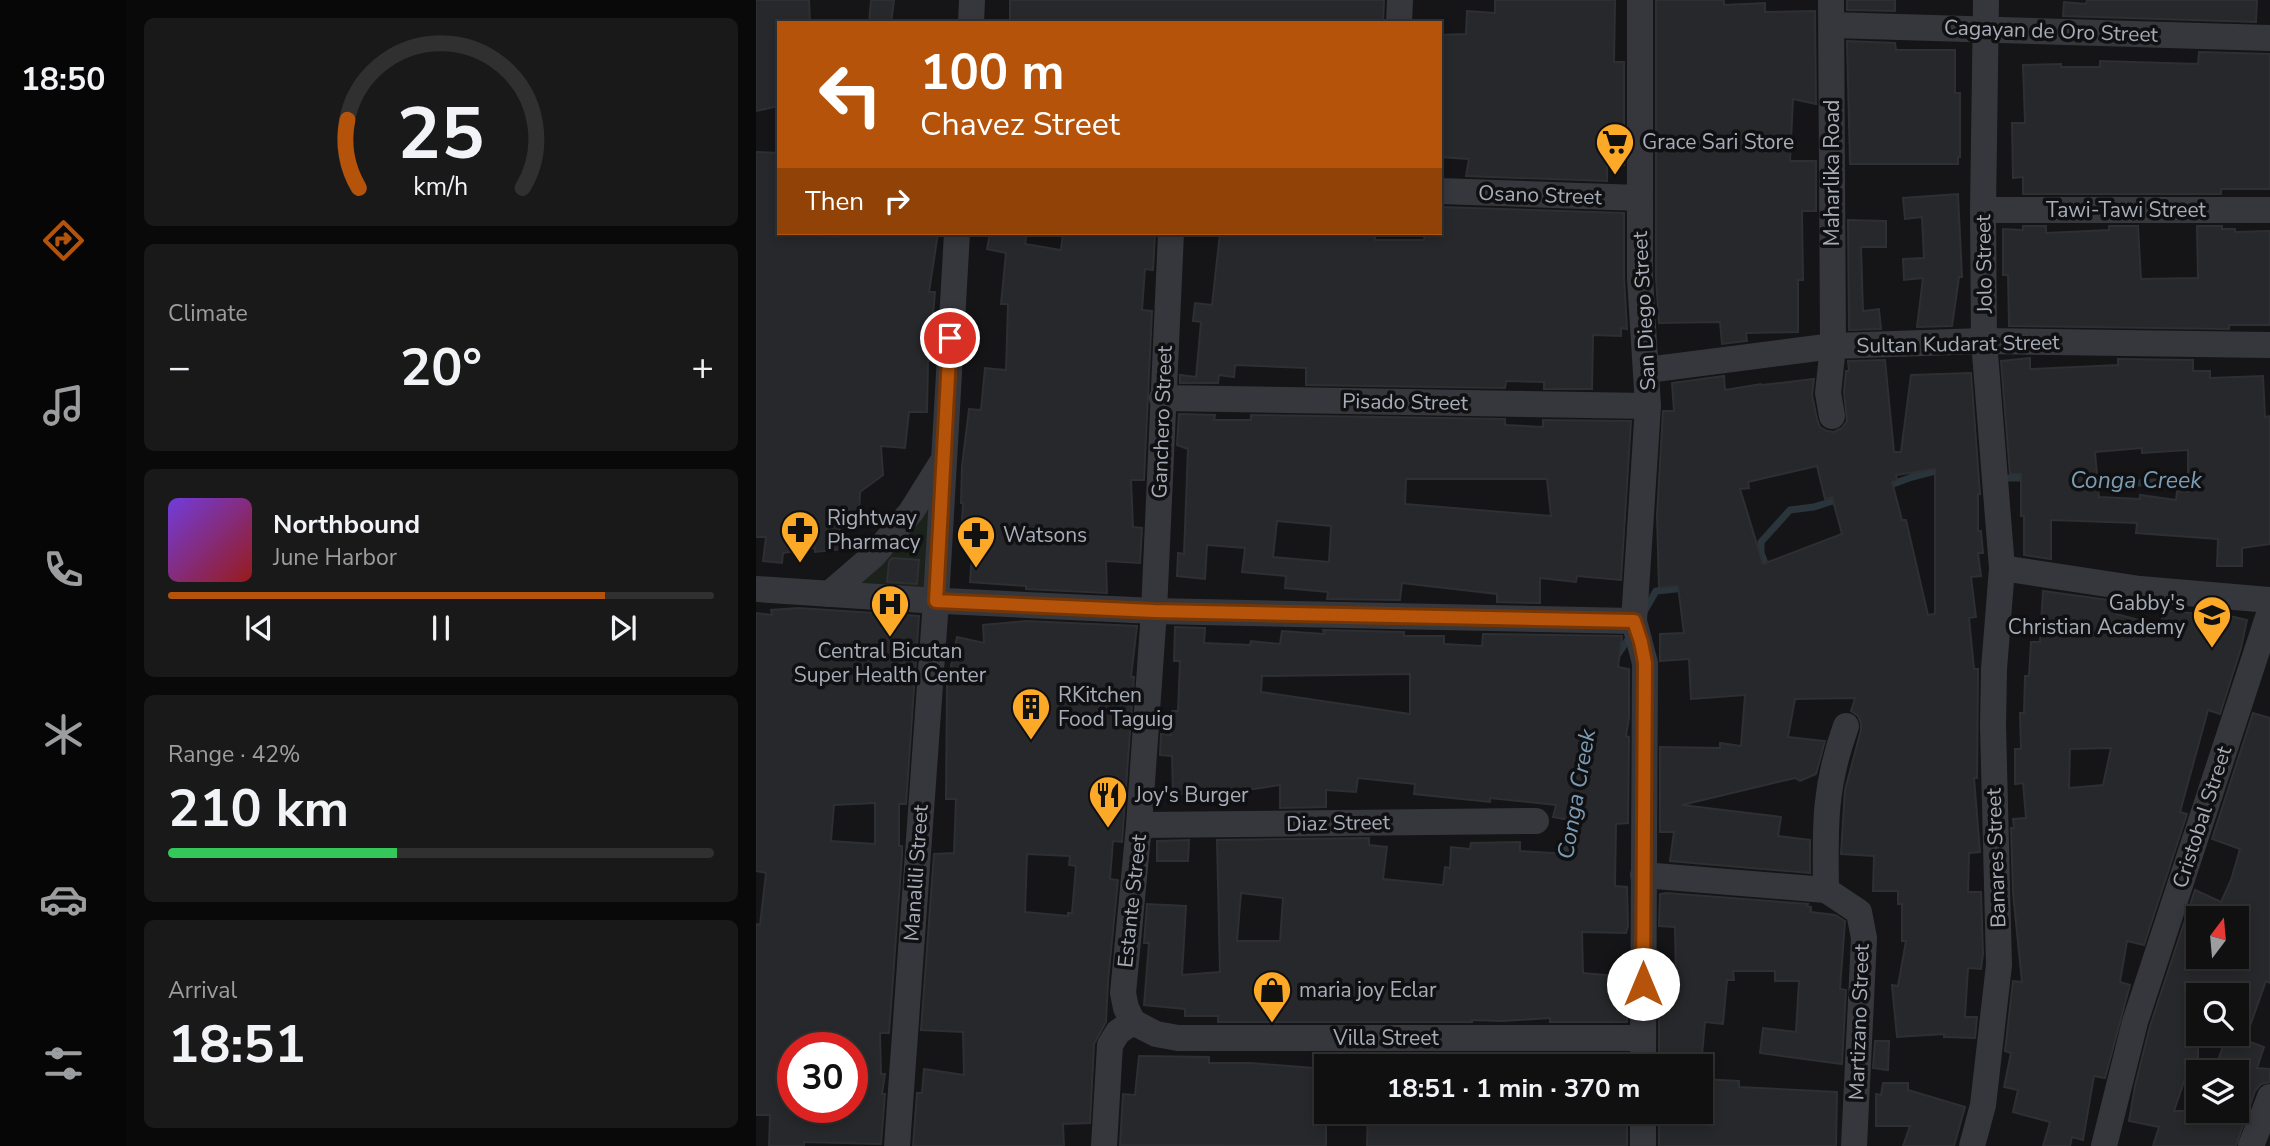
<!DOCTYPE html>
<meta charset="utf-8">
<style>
:root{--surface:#101011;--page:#19191a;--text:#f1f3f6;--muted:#9c9d9f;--line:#303031;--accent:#b45309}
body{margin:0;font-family:"Nunito Sans",sans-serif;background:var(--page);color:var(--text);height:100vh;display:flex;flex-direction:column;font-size:26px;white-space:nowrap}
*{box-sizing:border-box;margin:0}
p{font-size:23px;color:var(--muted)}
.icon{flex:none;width:38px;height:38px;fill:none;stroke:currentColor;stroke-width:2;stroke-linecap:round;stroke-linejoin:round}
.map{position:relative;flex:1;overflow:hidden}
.details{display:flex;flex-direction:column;gap:18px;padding:18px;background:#090909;width:630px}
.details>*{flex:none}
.guide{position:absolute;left:21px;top:21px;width:665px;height:214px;border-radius:0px;box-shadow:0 4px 10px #0003,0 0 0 2px var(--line);background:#b45309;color:#fff;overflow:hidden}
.needle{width:46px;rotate:16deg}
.buttons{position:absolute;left:1430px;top:906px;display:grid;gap:14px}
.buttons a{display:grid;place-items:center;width:63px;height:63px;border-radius:0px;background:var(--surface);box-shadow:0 4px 10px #0003,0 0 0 2px var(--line);font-size:35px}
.speed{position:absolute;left:21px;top:1032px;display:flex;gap:14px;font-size:35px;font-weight:700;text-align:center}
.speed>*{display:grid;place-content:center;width:91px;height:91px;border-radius:50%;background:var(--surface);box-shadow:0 4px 10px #0003,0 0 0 2px var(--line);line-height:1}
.speed .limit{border:10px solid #d22;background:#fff;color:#111}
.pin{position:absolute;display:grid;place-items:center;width:60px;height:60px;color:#fff;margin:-30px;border:4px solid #fff;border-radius:50%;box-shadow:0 2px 7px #0007}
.me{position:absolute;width:77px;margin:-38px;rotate:0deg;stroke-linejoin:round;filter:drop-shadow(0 0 5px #0008)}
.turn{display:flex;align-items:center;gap:24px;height:147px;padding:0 28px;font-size:32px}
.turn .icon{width:91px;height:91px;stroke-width:2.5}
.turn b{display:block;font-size:49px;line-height:60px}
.then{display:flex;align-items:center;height:66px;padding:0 28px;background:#0003;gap:14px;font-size:26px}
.big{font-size:52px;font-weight:700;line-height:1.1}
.details .card{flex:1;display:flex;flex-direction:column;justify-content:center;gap:10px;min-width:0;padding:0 24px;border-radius:10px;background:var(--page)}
.details .dial{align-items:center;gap:0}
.dial svg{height:182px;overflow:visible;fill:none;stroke:var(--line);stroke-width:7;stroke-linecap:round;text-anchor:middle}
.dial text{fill:var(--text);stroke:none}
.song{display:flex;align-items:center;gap:21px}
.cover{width:84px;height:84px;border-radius:10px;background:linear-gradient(135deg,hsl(260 70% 55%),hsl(0 70% 35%))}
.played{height:7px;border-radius:4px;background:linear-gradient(90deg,var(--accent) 80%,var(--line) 80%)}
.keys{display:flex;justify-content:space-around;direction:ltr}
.heat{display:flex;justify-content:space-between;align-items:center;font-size:38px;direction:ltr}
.charge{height:10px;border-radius:5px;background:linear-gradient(90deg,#34c759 42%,var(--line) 0)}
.trip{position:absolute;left:558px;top:1054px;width:399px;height:70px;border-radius:0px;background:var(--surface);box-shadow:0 4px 10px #0003,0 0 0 2px var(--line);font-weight:700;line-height:70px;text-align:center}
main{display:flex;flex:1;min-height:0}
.menu{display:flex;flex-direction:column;width:126px;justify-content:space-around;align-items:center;background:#060607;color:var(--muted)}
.menu .icon{width:49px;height:49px}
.menu .current{color:var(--accent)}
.menu b{font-size:32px;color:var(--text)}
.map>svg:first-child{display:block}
</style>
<main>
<nav class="menu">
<b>18:50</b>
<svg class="icon current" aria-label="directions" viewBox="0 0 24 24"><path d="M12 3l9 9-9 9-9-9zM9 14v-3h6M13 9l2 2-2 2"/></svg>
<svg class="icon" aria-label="music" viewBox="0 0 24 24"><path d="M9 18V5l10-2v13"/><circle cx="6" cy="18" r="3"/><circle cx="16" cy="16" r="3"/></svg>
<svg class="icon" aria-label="phone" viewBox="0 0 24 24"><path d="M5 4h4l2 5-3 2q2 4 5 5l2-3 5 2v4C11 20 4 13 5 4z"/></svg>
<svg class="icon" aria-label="climate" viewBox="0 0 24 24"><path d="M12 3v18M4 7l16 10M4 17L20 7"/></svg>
<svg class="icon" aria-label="car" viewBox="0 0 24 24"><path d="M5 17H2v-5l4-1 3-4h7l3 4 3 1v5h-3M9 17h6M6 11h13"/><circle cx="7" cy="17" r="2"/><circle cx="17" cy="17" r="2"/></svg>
<svg class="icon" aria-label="filters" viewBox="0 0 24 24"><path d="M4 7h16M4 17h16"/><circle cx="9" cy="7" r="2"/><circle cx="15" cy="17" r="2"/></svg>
</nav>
<section class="details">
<div class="card dial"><svg viewBox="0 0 100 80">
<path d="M14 69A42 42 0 1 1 86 69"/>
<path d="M14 69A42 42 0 0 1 9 39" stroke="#b45309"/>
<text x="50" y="56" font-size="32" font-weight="700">25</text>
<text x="50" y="72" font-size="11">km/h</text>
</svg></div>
<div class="card"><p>Climate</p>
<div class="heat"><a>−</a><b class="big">20°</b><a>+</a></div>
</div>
<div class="card">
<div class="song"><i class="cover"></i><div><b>Northbound</b><p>June Harbor</p></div></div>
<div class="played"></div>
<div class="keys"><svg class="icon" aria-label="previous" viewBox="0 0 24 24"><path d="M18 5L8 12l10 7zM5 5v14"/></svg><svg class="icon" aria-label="pause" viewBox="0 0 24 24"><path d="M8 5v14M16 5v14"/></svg><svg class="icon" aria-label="next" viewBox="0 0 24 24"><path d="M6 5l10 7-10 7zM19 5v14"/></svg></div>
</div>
<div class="card"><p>Range · 42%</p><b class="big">210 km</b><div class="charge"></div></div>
<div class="card"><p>Arrival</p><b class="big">18:51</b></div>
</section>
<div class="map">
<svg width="1514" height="1146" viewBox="0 0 1514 1146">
<rect width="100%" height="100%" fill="#151517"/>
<path fill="#1a221b" d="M176,488L169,592L95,586Z"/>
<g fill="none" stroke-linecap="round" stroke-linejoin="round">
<g stroke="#2a353b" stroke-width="7">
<path d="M1245,478H1273"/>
<path d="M1334,480L1386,483L1440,479"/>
<path d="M1129,487L1156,477L1187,469"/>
<path d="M997,566L1009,563L1005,553V542L1034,510L1058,507L1083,499"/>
<path d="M888,612L900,591L930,588"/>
<path d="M860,657L875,635"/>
<path d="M807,862L814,818"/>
</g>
</g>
<g fill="#27282b" stroke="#2e2f33" stroke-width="2" fill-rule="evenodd">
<path d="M0,0H53L54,23H23V106L0,111Z"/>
<path d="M115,0H138L135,23H113Z"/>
<path d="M254,0H628L627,23H254Z"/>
<path d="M739,0H859L858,62H868V165L851,166V181L710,176L713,159L684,157V35L710,34L711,11L739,13Z"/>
<path d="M900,0H968V5L1009,3V12L1059,11L1060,104L1037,99L1034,161H1060V211H1046L1047,280H1042V332L990,333L991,341L966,344L964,322L903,323L900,278Z"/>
<path d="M1091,0H1139V11L1091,10Z"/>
<path d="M1331,0H1501L1500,22L1307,16L1308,2L1330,4Z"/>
<path d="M1091,41L1139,43L1140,50H1199V93H1204V157H1202V164H1094Z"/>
<path d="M1443,52L1514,54V189H1465V194H1267V177L1257,178L1256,123H1269L1267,65L1305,64V67H1344V61L1442,64Z"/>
<path d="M0,152L23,153V233L79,237V233H182L173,292H179L176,329H180L178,361H172L171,412H153L149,448L125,446L127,475L104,492L103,515L82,513L86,549L59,552V548L27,553L26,563L7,561L10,537H0Z"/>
<path d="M1202,194L1206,277H1203L1196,326L1161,327L1167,278L1148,280L1147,259L1168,258L1166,217L1149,219L1147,198Z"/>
<path d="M684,207L868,213V278L871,329L865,328V336L837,335L836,389H788V382L750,381L749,388L550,385V368L479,365L478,377L463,375L462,383H424V375L440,377L445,322L437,321L439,303L456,305L464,233H619V240H668L669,233H684Z"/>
<path d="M1092,220L1130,221V247H1105L1107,311L1123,309L1125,329L1093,330Z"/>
<path d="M1267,226H1290V233L1353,230V226H1382L1385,279L1442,278L1441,226H1466V229H1479V232L1514,231V325H1473V329L1253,326L1252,275H1247V229L1267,230Z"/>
<path d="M234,233H271L269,244L305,250L307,233H399L397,270L389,269L386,310L396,311L388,480H375L377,527L386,528L384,563L350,561L351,593L270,589V586L214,582L217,540L205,539L207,503H205L206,466L213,409L225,410L229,368L250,370L252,304H245L250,253L231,249Z"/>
<path d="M1274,358V369L1362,365V359L1437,360V371H1454V378L1507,376L1509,417L1514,416V544L1486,548V566H1461L1462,539L1380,533L1381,523L1295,520V559L1268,555V516H1265V474H1254L1245,361ZM1386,448V453L1432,450V492L1421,491L1420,500L1384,495V499L1343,497L1339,452Z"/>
<path d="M1129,360L1138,452H1145L1155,375L1215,373L1224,494H1222V531H1225L1227,553H1222L1225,576L1215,577L1220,617L1213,618L1218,669H1222L1221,778H1218L1224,852L1213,853L1212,892H1225L1227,954L1225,969L1212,968L1209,1017H1221L1219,1038L1188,1037V1034L1141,1037L1136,985L1142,986L1150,941H1146V904H1142V891H1117L1118,856L1085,854L1089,790L1105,730V723L1102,716L1095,711L1099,698L1039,699L1032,737L1069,741L1060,774L1044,781L1039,778L926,805L1025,817L1022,836L1054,840V873L914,861L918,832H904V747L964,748V743L985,746L989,695L935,699L933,659L904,661V634L928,633L922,586L903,588L901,516L907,411H918L916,383L968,376L969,390L1005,384L1006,385L1058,379L1056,395L1061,419L1064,427L1071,431L1078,432L1086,428L1091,421L1088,392L1090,371H1093L1092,361ZM1061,466L1069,499L1076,497L1086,534L1007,564L984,489L993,488L992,482ZM1179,469V614L1172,615L1150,520H1146L1136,482L1141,481L1140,475Z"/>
<path d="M423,414L459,415L458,420H495V415L749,419V425L787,427V420L875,421L865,580L821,576L820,582L784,578V603L741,602V594L646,583L644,600L571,599L572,592L529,588L530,576L486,572L489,548L451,545L449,579L421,576L422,553L428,554L432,449L421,445ZM650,479H791L795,516L649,504ZM521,521L575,526L573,562L517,557Z"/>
<path d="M136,558L163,560L161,584L131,582L133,562Z"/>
<path d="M1287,591L1359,601L1360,614L1405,626L1408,610L1451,615L1452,611L1491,620L1485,648L1464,714L1452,710L1424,812L1431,814L1388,945L1371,941L1364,982L1374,985L1349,1078L1338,1076L1327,1140L1316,1137L1314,1146H1287L1294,1122L1257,1112L1262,1090L1248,1087L1255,1053L1249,1051L1257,981L1266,982L1257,893L1255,828H1258L1257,819L1270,818L1267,783L1259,784V749H1265L1264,713H1268L1269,676H1273L1275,642H1284ZM1355,748L1347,785L1313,788L1314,749Z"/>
<path d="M42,608L163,616L150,804H143V846H146V855L133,1033H124L125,1074H129L126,1094H129L125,1144L48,1142V1146H13L14,1115H0V924L4,925L10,873L0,871V613L16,615L15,610ZM119,803V844L75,841L78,805ZM37,1048H96V1108H37Z"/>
<path d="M270,621L381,626L375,677H378L366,842L357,841L354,879L362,880L352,981L350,1022L338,1044L334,1123L307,1124L308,1146H157L161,1093H166L168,1069L208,1075L207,1032L165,1030L178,854L198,853L200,799H190L191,686L201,637L228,643L227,625ZM271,854L314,856L313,865L320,866L316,913H312V916L269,912Z"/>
<path d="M419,627L449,628L448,643L494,645L495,641L524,644L526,631L568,634L567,630L648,632V636H688V644L726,646L727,634L866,636L862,667L873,669V718L870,736L873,737L872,823L860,824L859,886L871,887L872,926L870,933L826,932L827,973L872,977L871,1022H794V1018L746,1021L716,1020V1022H462V1016H429V1009L388,1005L393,943H388L391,904L430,906L426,975L464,972L461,840L613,838V845L631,847L627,879L687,885L689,867L694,868L695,847L714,849L715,843L764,842V851L812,854L813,820L797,817L800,805L734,798V802L658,794L659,784L602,778L600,792L570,790V807L524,808V785L457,795L417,793L416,756L404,755L405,734L415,735L416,711H422L424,661H418ZM654,674V714L505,692L506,676ZM485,893L527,898L524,941H481Z"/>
<path d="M1497,713L1514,718V983L1510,981L1489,1040L1508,1047L1501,1068L1514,1069V1082L1505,1084L1499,1091L1480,1146H1397L1403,1127L1373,1121L1379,1086L1394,1026L1439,890L1465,902L1475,880L1484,849L1456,839ZM1442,919H1480V957H1442ZM1442,996H1485L1480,1008V1034H1471L1458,1073H1480V1111H1445L1442,1120V1111H1418L1431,1073H1442Z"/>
<path d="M433,840L432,861H401V841Z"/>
<path d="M910,893L1052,904L1051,906L1055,907V912L1079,915L1089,921L1084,989L1090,990L1086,1064L1004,1053L1007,1028L1040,1032L1043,981H1019V971H977L978,980H971L967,1024L949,1022L945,1066H903V982L920,983L919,927L903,926L904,894Z"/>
<path d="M1119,1041H1133L1132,1070L1117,1068Z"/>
<rect x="612" y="1054" width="51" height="12"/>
<rect x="796" y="1054" width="26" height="12"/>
<path d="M383,1056L453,1057V1063H495L570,1069V1146L364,1145L367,1094L379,1095Z"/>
<path d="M945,1079L983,1081V1087L1081,1092L1080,1146H903V1111H945Z"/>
<path d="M1127,1083H1152V1090L1209,1107L1198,1146H1147L1154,1126H1120V1094L1125,1095Z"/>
<path d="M612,1111H752V1115L792,1120L793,1111L829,1114V1111H871V1146H611Z"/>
</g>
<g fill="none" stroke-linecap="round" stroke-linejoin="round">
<g stroke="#35373c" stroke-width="26">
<path d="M884,0V278L892,406L878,621L889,663L887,1066"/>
<path d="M1075,0L1077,346L1072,393L1076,416"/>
<path d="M215,23L216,0"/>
<path d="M643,23L644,0"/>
<path d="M1076,25L1514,38"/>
<path d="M684,191L884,198"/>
<path d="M1227,210H1514"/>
<path d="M891,370L1077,346L1228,341L1514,345"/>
<path d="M406,398L892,406"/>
<path d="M1246,568L1384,589L1514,600"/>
<path d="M0,589L167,600L398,611L878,621"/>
<path d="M73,594L117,556L155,512L185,464"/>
<path d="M383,825L780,821"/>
<path d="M887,875L1070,890L1103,912L1108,938L1098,1146"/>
<path d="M1070,890C1069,826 1068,787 1090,726"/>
<path d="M377,1022L370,1008L367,993L383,825L398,611L415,233"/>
<path d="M377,1022L400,1034L422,1038H887"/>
<path d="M141,1146L180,601L201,233"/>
<path d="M348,1146L354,1045L362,1032L377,1022"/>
<path d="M887,1146V1111"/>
<path d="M1216,1146L1227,1105L1243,965L1237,725L1238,669L1246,568L1228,341L1227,210L1230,0"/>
<path d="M1348,1146L1379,1022L1514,611"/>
<path d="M1495,1146L1514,1097"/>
</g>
</g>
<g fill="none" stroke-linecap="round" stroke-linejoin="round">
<g stroke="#753606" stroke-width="18">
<path id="route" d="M194,338L180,601L398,611L878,621L885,642L889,663L887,984"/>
</g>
<use href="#route" stroke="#b45309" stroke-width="12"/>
</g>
<defs>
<g id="supermarket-pin" transform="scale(2.0125)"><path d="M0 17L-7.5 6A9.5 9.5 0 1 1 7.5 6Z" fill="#fca927" stroke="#101012"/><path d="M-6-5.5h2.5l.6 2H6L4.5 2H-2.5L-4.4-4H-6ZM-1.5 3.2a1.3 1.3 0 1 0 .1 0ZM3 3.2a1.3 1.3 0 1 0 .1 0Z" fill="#111"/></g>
<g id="pharmacy-pin" transform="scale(2.0125)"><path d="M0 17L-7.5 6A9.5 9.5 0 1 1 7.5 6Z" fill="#fca927" stroke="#101012"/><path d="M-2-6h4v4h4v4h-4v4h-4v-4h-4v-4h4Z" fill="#111"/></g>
<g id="hospital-pin" transform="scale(2.0125)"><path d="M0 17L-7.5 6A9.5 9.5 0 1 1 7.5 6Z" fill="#fca927" stroke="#101012"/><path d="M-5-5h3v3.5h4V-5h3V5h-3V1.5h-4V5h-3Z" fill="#111"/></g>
<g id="school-pin" transform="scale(2.0125)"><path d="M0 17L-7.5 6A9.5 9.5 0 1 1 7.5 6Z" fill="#fca927" stroke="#101012"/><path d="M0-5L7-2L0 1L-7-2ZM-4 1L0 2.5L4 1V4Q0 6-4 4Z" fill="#111"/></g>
<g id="building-pin" transform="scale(2.0125)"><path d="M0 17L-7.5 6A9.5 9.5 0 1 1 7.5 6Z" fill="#fca927" stroke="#101012"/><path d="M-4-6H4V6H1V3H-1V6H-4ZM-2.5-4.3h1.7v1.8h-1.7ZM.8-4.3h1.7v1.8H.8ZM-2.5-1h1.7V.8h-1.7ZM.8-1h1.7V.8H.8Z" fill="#111"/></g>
<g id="restaurant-pin" transform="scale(2.0125)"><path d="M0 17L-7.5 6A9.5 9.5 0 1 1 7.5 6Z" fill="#fca927" stroke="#101012"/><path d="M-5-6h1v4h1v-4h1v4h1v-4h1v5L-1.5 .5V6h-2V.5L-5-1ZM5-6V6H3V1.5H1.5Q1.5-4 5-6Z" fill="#111"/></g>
<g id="shop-pin" transform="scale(2.0125)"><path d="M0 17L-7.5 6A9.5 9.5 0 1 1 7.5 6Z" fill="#fca927" stroke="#101012"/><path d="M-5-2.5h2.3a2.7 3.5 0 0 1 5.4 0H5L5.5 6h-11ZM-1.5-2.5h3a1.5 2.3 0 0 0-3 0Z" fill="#111"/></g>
</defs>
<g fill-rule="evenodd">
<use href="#supermarket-pin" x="859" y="142"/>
<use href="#pharmacy-pin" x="44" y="530"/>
<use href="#pharmacy-pin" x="220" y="535"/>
<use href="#hospital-pin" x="134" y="604"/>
<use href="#school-pin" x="1456" y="615"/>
<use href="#building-pin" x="275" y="707"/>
<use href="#restaurant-pin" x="352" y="795"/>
<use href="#shop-pin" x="516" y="990"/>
</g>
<g text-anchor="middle" stroke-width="7" stroke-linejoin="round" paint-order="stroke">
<g font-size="21" fill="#a6acb8" stroke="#101012">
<text transform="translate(1295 31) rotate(2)" y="7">Cagayan de Oro Street</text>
<text transform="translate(1076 173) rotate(-90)" y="7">Maharlika Road</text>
<text transform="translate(784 195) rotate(2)" y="7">Osano Street</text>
<text x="1370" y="217">Tawi-Tawi Street</text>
<text transform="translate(1228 264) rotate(-91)" y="7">Jolo Street</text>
<text transform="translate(888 311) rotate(-93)" y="7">San Diego Street</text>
<text transform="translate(1202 344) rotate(-1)" y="7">Sultan Kudarat Street</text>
<text transform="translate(649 402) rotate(1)" y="7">Pisado Street</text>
<text transform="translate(406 422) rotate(-88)" y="7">Ganchero Street</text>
<text transform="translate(1446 817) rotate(-72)" y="7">Cristobal Street</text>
<text transform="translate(582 823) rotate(-1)" y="7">Diaz Street</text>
<text transform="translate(1240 858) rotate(-92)" y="7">Banares Street</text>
<text transform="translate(160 873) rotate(-86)" y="7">Manalili Street</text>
<text transform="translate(376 901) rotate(-84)" y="7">Estante Street</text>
<text transform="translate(1103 1022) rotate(-88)" y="7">Martizano Street</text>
<text x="630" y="1045">Villa Street</text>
</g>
<g font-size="21" fill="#a6acb8" stroke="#101012" text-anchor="start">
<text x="886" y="149">Grace Sari Store</text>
<text x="71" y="525">Rightway<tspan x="71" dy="24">Pharmacy</tspan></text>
<text x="247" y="542">Watsons</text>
<text x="1429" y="610" text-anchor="end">Gabby's<tspan x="1429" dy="24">Christian Academy</tspan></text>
<text x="134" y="658" text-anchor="middle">Central Bicutan<tspan x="134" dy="24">Super Health Center</tspan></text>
<text x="302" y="702">RKitchen<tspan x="302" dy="24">Food Taguig</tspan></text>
<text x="379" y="802">Joy's Burger</text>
<text x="543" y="997">maria joy Eclar</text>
</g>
<g font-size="23" font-style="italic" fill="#7a9db5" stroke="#101012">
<text x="1380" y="488">Conga Creek</text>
<text transform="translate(820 794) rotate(-80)" y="8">Conga Creek</text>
</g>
</g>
</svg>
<div class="buttons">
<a><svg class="needle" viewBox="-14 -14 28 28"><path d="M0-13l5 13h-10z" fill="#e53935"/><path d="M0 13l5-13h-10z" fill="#9c9d9f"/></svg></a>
<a><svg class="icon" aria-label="search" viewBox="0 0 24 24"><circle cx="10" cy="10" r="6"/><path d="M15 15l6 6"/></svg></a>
<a><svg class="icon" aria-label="layers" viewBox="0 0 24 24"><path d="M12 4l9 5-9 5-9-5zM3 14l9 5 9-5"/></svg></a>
</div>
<div class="speed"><div class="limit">30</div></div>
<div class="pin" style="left:194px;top:338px;background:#d93025"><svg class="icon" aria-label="arrive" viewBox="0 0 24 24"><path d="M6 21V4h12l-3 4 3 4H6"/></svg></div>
<svg class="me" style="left:887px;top:984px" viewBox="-20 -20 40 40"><circle r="19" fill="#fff"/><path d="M0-13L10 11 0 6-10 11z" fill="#b45309"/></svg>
<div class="trip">18:51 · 1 min · 370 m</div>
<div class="guide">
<div class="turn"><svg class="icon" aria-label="left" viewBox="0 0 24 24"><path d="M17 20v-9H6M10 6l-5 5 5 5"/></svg><div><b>100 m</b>Chavez Street</div></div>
<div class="then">Then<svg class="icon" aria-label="right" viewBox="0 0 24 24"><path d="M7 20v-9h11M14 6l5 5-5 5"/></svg></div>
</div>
</div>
</main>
